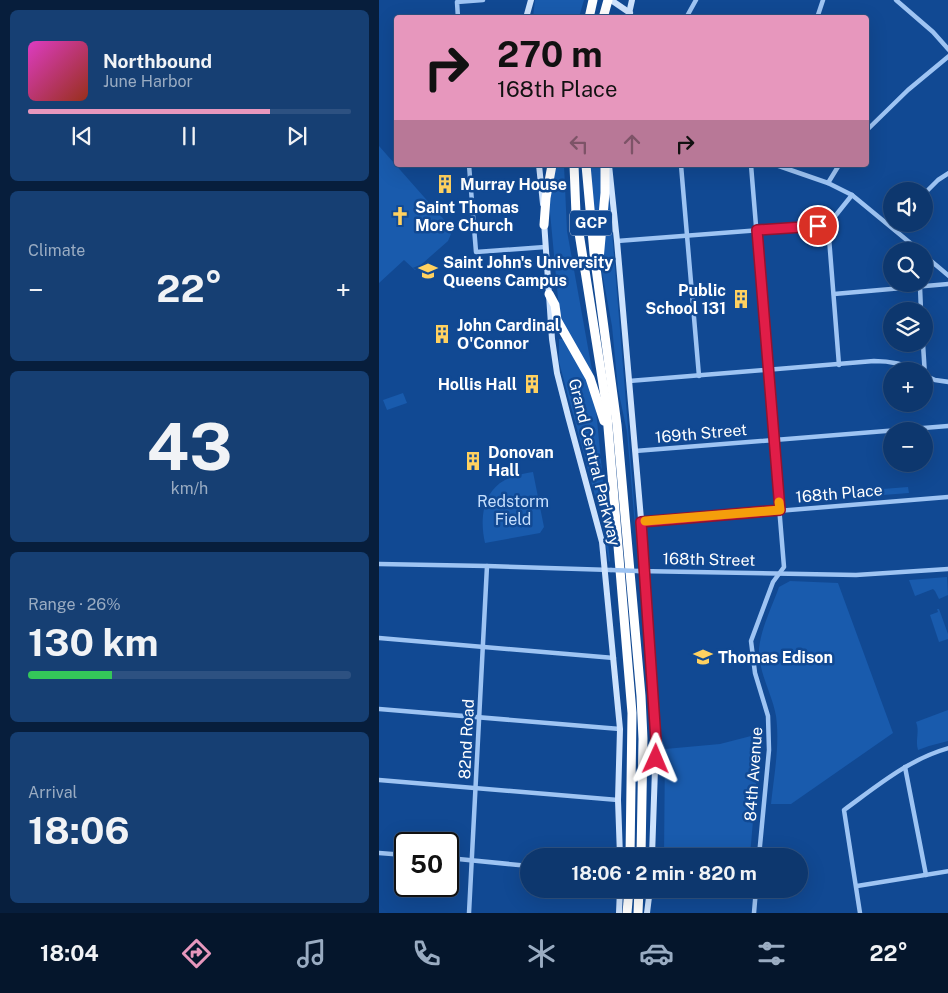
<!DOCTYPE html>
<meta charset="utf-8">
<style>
:root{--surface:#0d376e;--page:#163f73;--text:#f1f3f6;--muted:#9aacc2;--line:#2d5181;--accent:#e797bd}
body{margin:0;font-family:"Public Sans",sans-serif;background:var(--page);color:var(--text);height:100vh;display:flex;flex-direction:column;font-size:19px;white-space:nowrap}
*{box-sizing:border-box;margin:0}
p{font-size:16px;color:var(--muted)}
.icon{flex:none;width:28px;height:28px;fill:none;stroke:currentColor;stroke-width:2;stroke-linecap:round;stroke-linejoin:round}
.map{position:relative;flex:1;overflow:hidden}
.details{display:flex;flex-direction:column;gap:10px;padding:10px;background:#071e3c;width:379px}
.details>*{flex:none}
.guide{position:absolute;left:15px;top:15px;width:475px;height:152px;border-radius:5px;box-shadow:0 5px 20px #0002,0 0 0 1px var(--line);background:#e797bd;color:#111;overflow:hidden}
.controls{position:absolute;left:504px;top:182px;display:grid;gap:10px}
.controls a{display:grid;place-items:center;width:50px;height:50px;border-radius:50%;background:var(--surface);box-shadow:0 5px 20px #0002,0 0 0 1px var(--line);font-size:25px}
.speed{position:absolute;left:15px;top:832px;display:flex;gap:10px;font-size:25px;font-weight:700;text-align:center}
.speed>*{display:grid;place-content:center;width:65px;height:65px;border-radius:50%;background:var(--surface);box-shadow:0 5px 20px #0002,0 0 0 1px var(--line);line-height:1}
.speed .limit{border:2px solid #111;border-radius:8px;background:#fff;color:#111}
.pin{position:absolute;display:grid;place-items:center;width:42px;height:42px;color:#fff;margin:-21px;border:2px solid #fff;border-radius:50%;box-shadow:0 1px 5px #0007}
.me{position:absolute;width:55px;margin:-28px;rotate:1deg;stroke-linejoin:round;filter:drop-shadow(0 0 4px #0008)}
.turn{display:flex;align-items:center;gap:18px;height:105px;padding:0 20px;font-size:22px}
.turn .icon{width:65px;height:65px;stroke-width:2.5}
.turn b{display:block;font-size:35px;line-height:42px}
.lanes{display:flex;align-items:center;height:48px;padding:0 20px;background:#0003;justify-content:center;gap:25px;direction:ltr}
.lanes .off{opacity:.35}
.big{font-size:38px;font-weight:700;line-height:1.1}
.details .widget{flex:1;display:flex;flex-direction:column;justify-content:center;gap:8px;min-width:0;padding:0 18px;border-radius:8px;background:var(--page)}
.details .dial{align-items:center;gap:0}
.dial b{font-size:65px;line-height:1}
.song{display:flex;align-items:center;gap:15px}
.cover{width:60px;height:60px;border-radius:8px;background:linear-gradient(135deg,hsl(310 70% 55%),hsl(10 70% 35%))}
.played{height:5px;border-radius:2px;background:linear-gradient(90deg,var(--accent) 75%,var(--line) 75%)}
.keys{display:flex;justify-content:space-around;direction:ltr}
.heat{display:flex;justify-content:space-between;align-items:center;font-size:28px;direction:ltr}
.charge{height:8px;border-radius:4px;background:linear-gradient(90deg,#34c759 26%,var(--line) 0)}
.trip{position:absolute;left:141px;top:848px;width:288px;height:50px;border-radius:25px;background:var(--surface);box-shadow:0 5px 20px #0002,0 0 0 1px var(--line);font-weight:700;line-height:50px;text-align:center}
.menu{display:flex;height:80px;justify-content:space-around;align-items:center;background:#05162c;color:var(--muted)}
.menu .icon{width:35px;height:35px}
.menu .current{color:var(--accent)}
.menu b{font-size:22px;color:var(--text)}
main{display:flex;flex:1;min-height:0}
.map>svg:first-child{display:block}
</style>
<main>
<section class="details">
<div class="widget">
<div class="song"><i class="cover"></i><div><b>Northbound</b><p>June Harbor</p></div></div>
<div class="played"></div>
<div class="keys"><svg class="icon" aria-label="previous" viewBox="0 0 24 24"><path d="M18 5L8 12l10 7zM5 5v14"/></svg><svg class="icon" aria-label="pause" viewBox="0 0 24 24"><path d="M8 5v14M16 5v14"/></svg><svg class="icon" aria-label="next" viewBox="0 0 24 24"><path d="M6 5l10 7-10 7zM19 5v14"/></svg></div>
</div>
<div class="widget"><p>Climate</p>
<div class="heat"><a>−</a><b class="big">22°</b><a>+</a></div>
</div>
<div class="widget dial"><b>43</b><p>km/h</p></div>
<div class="widget"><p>Range · 26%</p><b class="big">130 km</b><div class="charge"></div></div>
<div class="widget"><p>Arrival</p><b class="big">18:06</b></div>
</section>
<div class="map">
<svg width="570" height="913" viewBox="0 0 570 913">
<rect width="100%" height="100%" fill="#114993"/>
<g fill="#195bad">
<path d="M156,0H205L200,17H154Z"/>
<path d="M0,146L68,223L72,234L69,241L36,270L25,260L0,283Z"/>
<path d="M175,165H185L188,231L215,381L181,320L170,201Z"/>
<path d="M210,165H224L219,227L217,228Z"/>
<path d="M229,183L260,562H259L248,432L239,389L233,326L223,272V251Z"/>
<path d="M180,339H185L206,373L216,400L229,531L228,534L231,561L230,562L222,518L180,362Z"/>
<path d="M24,393L28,403L8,410L4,400Z"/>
<path d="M154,472L165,527L161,533L106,543C100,516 104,486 135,476C141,474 148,473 154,472Z"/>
<path d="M529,487L530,493L491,496V490Z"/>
<path d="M568,577L569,595L560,599L556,591L554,589L536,596L530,580Z"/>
<path d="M411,581L459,583L514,733L412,804H392C395,775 401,745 397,716C393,693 379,672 380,649C382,628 393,607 400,587Z"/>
<path d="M558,609H560L569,634V639L560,642L551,615L559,612Z"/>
<path d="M569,710V741L550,746L539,750C536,740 541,731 537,722Z"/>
<path d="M372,736L381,738L371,856H285L286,749L341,744Z"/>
</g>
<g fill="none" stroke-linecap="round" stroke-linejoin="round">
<g stroke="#9ec4f3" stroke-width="4.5">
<path d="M517,0L554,32L570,50"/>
<path d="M79,18L78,2L104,0"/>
<path d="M307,18L317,0"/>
<path d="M438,18L444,0"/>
<path d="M488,130L529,90L570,56"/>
<path d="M90,165L97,252L166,247"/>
<path d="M302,165L320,376"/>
<path d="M372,165L405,567L394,582L372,641L376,673L389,716L390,750L380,856"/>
<path d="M397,165L449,183L473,195L541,251"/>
<path d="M449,183L460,165"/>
<path d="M545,194L559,180L570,173"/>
<path d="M449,225L460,365"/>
<path d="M516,230L521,224"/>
<path d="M238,241L449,225L473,195"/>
<path d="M545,255L570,276"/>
<path d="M541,287L542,311"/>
<path d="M455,294L570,284"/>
<path d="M544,344L546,376"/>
<path d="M545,375L556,380L570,382"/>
<path d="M250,381L495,361C511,361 524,363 539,371"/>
<path d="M256,451L570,426"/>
<path d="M262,522L570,497"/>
<path d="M0,564L108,566L232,570"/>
<path d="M259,571L477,575L570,569"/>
<path d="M0,638L235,658"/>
<path d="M0,709L241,729"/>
<path d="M526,767L547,875"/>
<path d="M0,780L239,800"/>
<path d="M0,853L26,855"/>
<path d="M69,858L150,866"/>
<path d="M478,886L570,871"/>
<path d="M90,913L108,566"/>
<path d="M375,913L377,889"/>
<path d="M481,913L465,810C498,786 530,759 570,748"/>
</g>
<g stroke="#cde2fd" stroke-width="6">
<path d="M232,0L251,13"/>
<path d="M147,18L152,0"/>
<path d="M249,18L253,0"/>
<path d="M160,165L164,204"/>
<path d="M230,165L238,241L267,577L277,740L273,856"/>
<path d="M165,221L173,339L178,373L189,416L223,542L241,729L239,800L241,856"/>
<path d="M240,913L241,889"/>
<path d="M268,913L271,889"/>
</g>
<g stroke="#fff" stroke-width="9">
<path d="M210,18L214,0"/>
<path d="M224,18L229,0"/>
<path d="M195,165L197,214L227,403L253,713L251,856"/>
<path d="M207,165L215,253L238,425L262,696L264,739L262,856"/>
<path d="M165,225L167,198L173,165"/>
<path d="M220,260L226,193V165"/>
<path d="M170,294L176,305L178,320L211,378L225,421"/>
<path d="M248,913L250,889"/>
<path d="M259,913L260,889"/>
</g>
<path stroke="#9ec4f3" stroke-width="4.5" d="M232,570L259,571"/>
</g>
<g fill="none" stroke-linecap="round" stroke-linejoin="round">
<g stroke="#92132f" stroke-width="12">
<path id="route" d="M277,759V740L262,522L401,510L378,230L439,226"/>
</g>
<use href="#route" stroke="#e11d48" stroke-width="9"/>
<path stroke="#f59e0b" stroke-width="9" d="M266,521L401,510L400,502"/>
</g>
<defs>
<g id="building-bare" transform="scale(1.5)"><path d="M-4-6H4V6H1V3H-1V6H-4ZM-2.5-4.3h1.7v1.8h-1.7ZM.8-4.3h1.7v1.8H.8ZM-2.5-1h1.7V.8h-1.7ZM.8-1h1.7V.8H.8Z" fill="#ffd160" stroke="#114993" stroke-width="2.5" paint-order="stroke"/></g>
<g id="church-bare" transform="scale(1.5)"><path d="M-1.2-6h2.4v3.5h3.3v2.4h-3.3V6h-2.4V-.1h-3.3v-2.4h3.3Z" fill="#ffd160" stroke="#114993" stroke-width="2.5" paint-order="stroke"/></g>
<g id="university-bare" transform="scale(1.5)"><path d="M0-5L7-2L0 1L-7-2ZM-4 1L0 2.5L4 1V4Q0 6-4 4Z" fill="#ffd160" stroke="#114993" stroke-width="2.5" paint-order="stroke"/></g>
<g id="school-bare" transform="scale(1.5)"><path d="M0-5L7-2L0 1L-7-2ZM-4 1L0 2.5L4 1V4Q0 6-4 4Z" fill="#ffd160" stroke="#114993" stroke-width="2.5" paint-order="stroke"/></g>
</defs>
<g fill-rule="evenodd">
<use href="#building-bare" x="66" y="184"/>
<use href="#church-bare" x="21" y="216"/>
<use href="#university-bare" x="49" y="271"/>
<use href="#building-bare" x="362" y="299"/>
<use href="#building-bare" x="63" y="334"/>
<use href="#building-bare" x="153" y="384"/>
<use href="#building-bare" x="94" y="461"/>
<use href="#school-bare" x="324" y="657"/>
</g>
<g text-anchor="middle" stroke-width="5" stroke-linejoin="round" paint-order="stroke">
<rect fill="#114993" stroke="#b8c8df" stroke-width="1" x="191" y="210.5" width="42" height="25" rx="4"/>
<g font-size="15" font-weight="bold" fill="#fff">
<text x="212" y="228">GCP</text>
</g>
<g font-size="16" font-weight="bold" fill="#fff" stroke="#114993" text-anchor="start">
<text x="81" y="190">Murray House</text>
<text x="36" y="213">Saint Thomas<tspan x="36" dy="18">More Church</tspan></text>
<text x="64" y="268">Saint John's University<tspan x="64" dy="18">Queens Campus</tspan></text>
<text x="347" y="296" text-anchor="end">Public<tspan x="347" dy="18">School 131</tspan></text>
<text x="78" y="331">John Cardinal<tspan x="78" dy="18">O'Connor</tspan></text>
<text x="138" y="390" text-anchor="end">Hollis Hall</text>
<text x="109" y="458">Donovan<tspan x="109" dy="18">Hall</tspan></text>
<text x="339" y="663">Thomas Edison</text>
</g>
<g font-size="16" fill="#fff" stroke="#114993">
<text transform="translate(322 433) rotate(-5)" y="6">169th Street</text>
<text transform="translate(216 462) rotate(76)" y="6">Grand Central Parkway</text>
<text transform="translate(460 493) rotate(-5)" y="6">168th Place</text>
<text transform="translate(330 559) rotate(1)" y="6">168th Street</text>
<text transform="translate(87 739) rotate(-87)" y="6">82nd Road</text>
<text transform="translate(374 774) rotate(-86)" y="6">84th Avenue</text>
</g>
<g font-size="16" fill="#c6dffd" stroke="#114993">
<text x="134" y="507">Redstorm<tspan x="134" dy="18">Field</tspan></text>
</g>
</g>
</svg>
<div class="controls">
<a><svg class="icon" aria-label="sound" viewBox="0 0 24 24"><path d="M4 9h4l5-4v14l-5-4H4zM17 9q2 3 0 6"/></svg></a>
<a><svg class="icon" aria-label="search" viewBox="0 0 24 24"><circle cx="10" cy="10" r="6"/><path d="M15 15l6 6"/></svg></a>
<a><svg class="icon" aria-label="layers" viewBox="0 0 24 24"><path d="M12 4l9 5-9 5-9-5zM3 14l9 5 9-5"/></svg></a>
<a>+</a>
<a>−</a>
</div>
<div class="speed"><div class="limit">50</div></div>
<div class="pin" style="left:439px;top:226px;background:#d93025"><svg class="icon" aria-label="arrive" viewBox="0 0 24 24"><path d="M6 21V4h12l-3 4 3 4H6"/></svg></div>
<svg class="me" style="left:277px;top:759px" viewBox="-20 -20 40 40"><path d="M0-17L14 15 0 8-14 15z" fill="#e11d48" stroke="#fff" stroke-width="4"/></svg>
<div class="trip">18:06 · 2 min · 820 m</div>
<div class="guide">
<div class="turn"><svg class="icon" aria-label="right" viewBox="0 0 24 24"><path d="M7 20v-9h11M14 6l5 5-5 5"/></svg><div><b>270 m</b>168th Place</div></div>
<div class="lanes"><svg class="icon off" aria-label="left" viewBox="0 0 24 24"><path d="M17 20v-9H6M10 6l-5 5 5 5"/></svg><svg class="icon off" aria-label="ahead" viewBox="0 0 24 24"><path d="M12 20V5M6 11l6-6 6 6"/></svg><svg class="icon" aria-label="right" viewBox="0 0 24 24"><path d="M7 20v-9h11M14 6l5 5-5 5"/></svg></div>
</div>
</div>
</main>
<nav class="menu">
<b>18:04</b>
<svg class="icon current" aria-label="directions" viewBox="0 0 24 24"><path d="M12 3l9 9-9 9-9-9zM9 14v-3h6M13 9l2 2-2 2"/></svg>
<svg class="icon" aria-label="music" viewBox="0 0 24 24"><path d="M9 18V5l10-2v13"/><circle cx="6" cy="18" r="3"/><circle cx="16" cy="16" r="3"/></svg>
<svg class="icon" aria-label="phone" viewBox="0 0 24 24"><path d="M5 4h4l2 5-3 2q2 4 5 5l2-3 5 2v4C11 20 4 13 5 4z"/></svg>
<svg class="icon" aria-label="climate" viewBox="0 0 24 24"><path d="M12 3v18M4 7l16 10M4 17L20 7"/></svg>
<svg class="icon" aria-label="car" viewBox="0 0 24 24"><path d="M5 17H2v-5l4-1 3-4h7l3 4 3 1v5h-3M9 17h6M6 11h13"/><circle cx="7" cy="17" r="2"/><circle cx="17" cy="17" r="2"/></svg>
<svg class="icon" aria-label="filters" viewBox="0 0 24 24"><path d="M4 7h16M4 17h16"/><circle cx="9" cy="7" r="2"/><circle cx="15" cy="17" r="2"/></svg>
<b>22°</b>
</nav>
